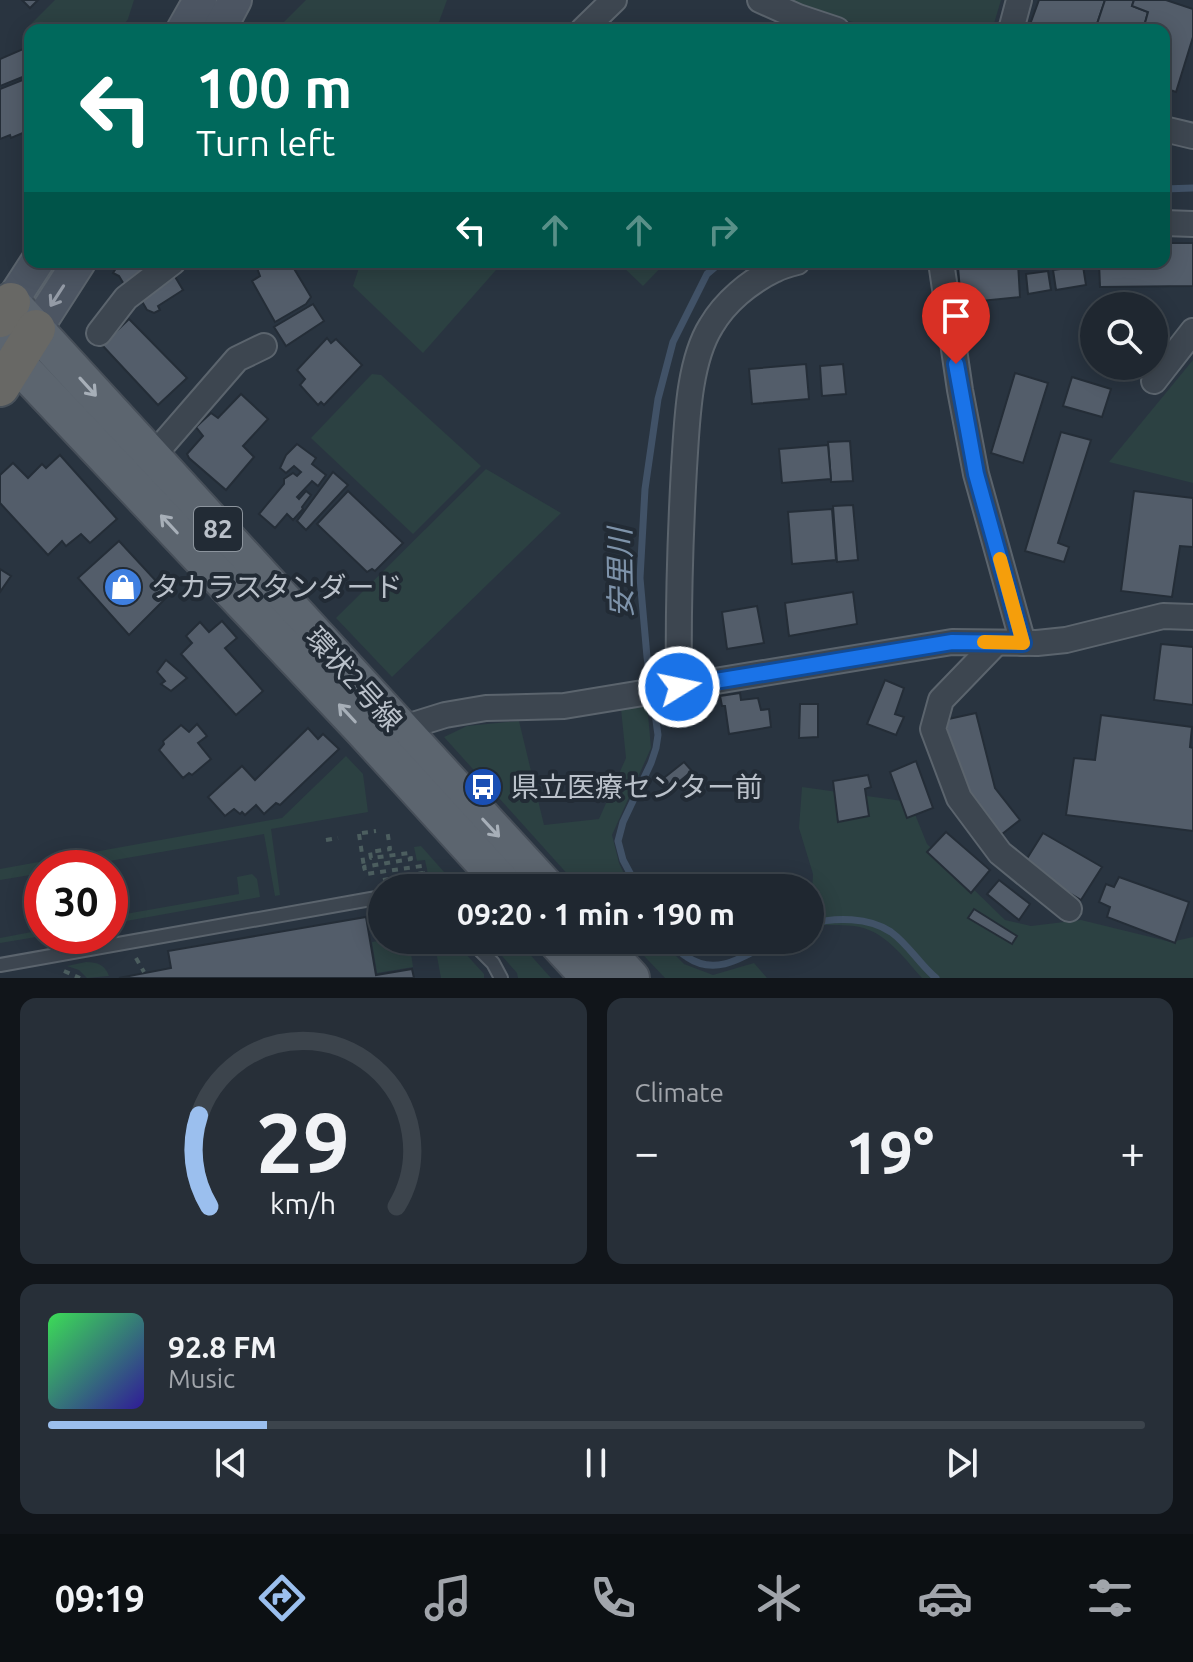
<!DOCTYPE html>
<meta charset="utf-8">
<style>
:root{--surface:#1f2730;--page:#272f38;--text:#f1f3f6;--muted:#a1a5ab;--line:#3c444c;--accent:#9bbfee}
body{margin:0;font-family:Ubuntu,"Noto Sans JP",sans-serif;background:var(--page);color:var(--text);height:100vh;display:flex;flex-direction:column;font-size:30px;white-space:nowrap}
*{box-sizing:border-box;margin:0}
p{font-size:26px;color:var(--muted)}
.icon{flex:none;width:44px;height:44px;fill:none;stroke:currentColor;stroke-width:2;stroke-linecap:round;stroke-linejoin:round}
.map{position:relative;height:978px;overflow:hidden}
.panel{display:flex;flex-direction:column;gap:20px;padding:20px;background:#11151a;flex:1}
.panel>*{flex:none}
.hud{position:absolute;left:24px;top:24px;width:1146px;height:244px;border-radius:16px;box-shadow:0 4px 20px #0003,0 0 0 2px var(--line);background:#00695c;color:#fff;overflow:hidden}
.fabs{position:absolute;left:1080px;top:292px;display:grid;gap:16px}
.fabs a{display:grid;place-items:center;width:88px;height:88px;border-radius:50%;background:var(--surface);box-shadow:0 4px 20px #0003,0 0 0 2px var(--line);font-size:40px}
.speed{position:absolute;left:24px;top:850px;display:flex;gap:16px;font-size:40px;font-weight:700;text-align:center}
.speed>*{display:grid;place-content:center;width:104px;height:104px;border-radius:50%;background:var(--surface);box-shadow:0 4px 20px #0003,0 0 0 2px var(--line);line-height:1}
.speed .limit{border:12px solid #d22;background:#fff;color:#111}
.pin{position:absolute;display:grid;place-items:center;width:68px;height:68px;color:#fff;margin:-82px -34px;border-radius:50% 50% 50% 0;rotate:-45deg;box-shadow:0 0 8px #0007}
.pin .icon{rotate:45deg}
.me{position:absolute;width:88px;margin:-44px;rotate:80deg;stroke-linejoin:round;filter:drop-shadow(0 0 6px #0008)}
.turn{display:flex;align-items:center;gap:28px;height:168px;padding:0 40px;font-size:36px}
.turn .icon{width:104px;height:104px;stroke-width:2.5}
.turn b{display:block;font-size:56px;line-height:68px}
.lanes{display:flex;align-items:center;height:76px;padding:0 40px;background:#0003;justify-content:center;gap:40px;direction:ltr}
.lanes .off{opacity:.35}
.big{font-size:60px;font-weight:700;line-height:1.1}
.panel .tile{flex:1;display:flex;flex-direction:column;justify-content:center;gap:12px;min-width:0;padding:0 28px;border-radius:16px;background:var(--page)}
.panel .dial{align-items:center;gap:0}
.dial svg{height:208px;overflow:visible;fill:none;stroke:var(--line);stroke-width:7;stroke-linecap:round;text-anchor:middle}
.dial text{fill:var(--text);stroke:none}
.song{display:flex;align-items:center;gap:24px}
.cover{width:96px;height:96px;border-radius:12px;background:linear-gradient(135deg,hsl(130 70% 55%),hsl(250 70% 35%))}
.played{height:8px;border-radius:4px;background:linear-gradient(90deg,var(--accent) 20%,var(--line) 20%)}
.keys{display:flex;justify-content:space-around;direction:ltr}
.heat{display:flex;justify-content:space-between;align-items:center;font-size:44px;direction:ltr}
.panel .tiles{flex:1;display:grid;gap:20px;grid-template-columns:1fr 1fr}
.tile:last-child{grid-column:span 2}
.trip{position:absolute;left:368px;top:874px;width:456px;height:80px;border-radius:40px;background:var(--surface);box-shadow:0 4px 20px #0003,0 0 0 2px var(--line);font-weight:700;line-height:80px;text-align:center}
.menu{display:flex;height:128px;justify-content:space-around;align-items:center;background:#0c1013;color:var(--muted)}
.menu .icon{width:56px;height:56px}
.menu .current{color:var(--accent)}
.menu b{font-size:36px;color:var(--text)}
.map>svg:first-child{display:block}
</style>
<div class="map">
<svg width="1193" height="978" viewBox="0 0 1193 978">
<rect width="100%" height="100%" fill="#293440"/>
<g fill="#2c4142">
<path d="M55,0H134L128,19L120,30H30V47L25,30Z"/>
<path d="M306,0H447L436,30H276Z"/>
<path d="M782,0H1001L992,30H891L859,24Z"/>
<path d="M361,262H503L423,353L353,286Z"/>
<path d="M618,262H666L643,286Z"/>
<path d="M1193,360V483L1109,462Z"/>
<path d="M372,374L381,375L481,466L413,534L311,438Z"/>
<path d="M486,469L561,513L392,677L336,618Z"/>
<path d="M647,703L651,748L612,835L619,863L631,888H580L444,737L467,726L519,721L544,825L599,819L626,758L621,709Z"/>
<path d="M346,756L363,774L368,812L271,829L280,895L275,896L264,834L69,868H42V873L0,880V869L282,818Z"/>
<path d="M802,787L910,802L927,844L1005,920L1031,926L1081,920L1171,942L1193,937V978H922C903,957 885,930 854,926C839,924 825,926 810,924L813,874L799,828Z"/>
<path d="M421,846L444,872L470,888H441L428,874L425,860L417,861L414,847Z"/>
<path d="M252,874L257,879L260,897L115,923L114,916L239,894L237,877Z"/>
<path d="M42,930V936L0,943V938Z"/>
<path d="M384,940H409L413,967L377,973L372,942Z"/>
<path d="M434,940H453L484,974V978H441Z"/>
<path d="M488,940H517L551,978H518L517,973Z"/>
<path d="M629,940H660L684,964L713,975L754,963L767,978H665Z"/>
<path d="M86,962C98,962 105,965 109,976L87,978L79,970L67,966Z"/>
</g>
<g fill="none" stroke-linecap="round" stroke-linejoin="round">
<g stroke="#415267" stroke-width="7">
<path d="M1164,189L1193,188"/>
<path d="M638,888L623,860L618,841L623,822L651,763L656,748L658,735L647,657L640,578L645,489L658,399L673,342L707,274L721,262"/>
<path d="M810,924C835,917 869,917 891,932C909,945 920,965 936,978"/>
<path d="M668,940C674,945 680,953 687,957C718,978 747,954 775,940"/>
</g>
</g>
<g fill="#535d6a" stroke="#242d37" stroke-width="2">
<path d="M22,0H38L30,8Z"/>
<path d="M1039,0H1105L1095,30H1028Z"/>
<path d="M1105,0H1134L1132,6L1148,12L1143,30H1095Z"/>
<path d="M1134,0H1166L1193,9V37L1176,92L1164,88V30H1143L1148,12L1132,6Z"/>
<path d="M23,49L30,68V74L0,86V59Z"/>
<path d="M30,77V130L11,138L10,135L0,139V89Z"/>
<path d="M1164,243H1193V286L1100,287L1099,262H1164Z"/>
<path d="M120,262H161L125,286L119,276L113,273Z"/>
<path d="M262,262H290L311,297L306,304L275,322L252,281L260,276L256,265Z"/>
<path d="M1018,263L1020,297L961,303L958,267Z"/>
<path d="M1083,266L1086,285L1056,290L1053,270Z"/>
<path d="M1048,271L1051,290L1028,294L1026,274Z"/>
<path d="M174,275L183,290L158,306L160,310L154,313L147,310L140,298Z"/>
<path d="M313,304L324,321L286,346L274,327Z"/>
<path d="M129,319L187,378L158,405L102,345Z"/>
<path d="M327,338L331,343L336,339L362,365L324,405L321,402L318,405L300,385L305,379L297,370Z"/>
<path d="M806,364L809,399L752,404L749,369Z"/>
<path d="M843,364L846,394L822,396L820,366Z"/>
<path d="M1015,373L1048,383L1023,463L991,453Z"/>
<path d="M1072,377L1111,389L1102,417L1063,406Z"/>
<path d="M241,394L268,419L243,446L254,457L226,490L189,458L187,454L203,436L196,427L211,413L218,418Z"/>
<path d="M1061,432L1091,440L1058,543L1069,547L1064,562L1025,551Z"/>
<path d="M850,441L853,481L831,482L828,442Z"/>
<path d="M297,444L316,458L312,464L326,475L318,486L312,481L297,497L299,499L306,491L311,495L302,507L303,509L293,520L287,514L275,528L259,514L284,484V479L293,473L297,476L301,472L294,466L286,473L280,468L286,455Z"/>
<path d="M828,445L831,479L782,483L779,449Z"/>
<path d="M60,455L117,519L90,543L81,534L66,546L62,541L48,555L0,503V475L13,463L28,478L42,464L46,468Z"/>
<path d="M333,472L348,485L306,530L297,521Z"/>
<path d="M348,491L403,543L375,571L372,569L367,572L317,524Z"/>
<path d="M1134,491L1193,498V547L1180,546L1172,597L1121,591Z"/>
<path d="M853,505L858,560L837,562L833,506Z"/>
<path d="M832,509L836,560L792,564L788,512Z"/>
<path d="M119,541L169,595L129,635L78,578Z"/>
<path d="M0,569L11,576L0,592Z"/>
<path d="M853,592L857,624L789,636L785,603Z"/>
<path d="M757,606L764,643L727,649L722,612Z"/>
<path d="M222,621L237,638L225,648L263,691L236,715L181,654L192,643L186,636L200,622L209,632Z"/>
<path d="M1161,644L1193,647V705L1154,700Z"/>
<path d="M166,660L187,678L171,691L161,684L165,681L157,672Z"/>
<path d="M885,680L904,688L895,714L904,717L896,735L867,724Z"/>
<path d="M740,693L741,700L758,698L761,710L769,709L771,727L729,734L725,706H722L720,696Z"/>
<path d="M800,704H818V737L799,738Z"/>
<path d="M976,713L995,788L1020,820L997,838L964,794L944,720Z"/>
<path d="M1101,715L1192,727L1190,747L1193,748V831L1066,815L1074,758L1095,760Z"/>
<path d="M197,724L207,736L198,743L211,759L192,775L189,773L183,778L159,750L164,744L163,741L181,725L189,732Z"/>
<path d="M308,728L318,739L323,734L339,749L280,805L276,803L264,814L256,805L245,815L242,812L240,814L234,809L225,816L208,797L242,766L255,780Z"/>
<path d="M916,761L933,808L907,818L890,772Z"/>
<path d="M684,762L692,771L668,791L660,781Z"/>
<path d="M868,775L871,787L865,789L869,816L838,822L833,781Z"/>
<path d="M946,832L990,870L971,893L927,852Z"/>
<path d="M1043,833L1102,867L1081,900L1023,865Z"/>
<path d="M1119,877L1189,902L1175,943L1107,917L1110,907L1099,902L1106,884L1114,887Z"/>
<path d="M999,880L1030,904L1019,920L987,894Z"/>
<path d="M974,909L1017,936L1012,944L968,918Z"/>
<path d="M366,917L376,975L412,969L414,978H119L171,968L168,951Z"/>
<path d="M685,940H703L704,941L694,949Z"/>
</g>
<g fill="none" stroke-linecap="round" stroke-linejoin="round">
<g stroke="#5b646d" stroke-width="16">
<g id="service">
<path d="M470,940L493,963L501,978"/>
<path d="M0,965L382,897"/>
</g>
</g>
<g stroke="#5b646d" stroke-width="28">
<g id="minor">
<path d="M760,0L798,17L837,30"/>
<path d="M583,30L614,0"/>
<path d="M1011,30L1019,0"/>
<path d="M1164,129L1193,136"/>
<path d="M1164,223L1193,224"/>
<path d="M941,262L960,390L976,474L1023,643"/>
<path d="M99,333L126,298L173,262"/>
<path d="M1154,381L1193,331"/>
<path d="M152,457L237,359L264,346"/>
<path d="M996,643L941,700L933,729L959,798L1000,853L1069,909"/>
<path d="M679,687C678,614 680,541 684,468C687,425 688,363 711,326C725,302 749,282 774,270C781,266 789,264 797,262"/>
<path d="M400,729L445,715L486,708L564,706L952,642L1037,643L1066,640L1163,616L1193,617"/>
</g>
</g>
<g stroke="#5b646d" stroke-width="36">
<g id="secondary">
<path d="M183,30L200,0"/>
<path d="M219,30L235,0"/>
<path d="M11,302L37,262"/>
<path d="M36,329L79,262"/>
</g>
</g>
<g stroke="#474f59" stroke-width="40">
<g id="primary">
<path d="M16,308L547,888"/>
<path d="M0,345L361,728L507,888"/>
<path d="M555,940L590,978"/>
<path d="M596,940L631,978"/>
</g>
</g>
<g stroke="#48515a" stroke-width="42">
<g id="trunk">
<path d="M0,318L11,302"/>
<path d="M0,387L36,329"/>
</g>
</g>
<g stroke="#4c5e5f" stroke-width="4" stroke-dasharray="6 6" stroke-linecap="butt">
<path d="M362,833L376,831"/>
<path d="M359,834L364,867"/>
<path d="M326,840L338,838"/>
<path d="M383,880L423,873L422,866L366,874L364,867L411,859L410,853L371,858L370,852L390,849L387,829"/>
<path d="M136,958L144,972"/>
<path d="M64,971L80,978"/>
</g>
<use href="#service" stroke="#3d4650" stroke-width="12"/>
<use href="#minor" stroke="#3d4650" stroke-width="24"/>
<use href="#secondary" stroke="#4c5562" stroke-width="32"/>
<use href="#primary" stroke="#5c656f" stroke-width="36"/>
<use href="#trunk" stroke="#686865" stroke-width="38"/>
</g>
<defs><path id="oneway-shaft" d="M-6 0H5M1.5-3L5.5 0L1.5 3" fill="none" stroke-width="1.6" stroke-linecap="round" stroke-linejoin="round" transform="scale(2)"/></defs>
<use stroke="#949ba6" href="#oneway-shaft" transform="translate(57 296) rotate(123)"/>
<g stroke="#a7afb8">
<use href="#oneway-shaft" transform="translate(88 387) rotate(48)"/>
<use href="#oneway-shaft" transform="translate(169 524) rotate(-133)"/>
<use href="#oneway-shaft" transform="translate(347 713) rotate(-133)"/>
<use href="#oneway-shaft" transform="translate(491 828) rotate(47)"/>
</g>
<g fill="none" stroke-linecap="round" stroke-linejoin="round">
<g stroke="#114b97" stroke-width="20">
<path id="route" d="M679,687L952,642L1023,643L976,474L956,364"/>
</g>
<use href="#route" stroke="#1a73e8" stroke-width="14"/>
<path stroke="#f59e0b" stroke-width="14" d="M984,642L1023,643L1000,559"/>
</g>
<defs>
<g id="shop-disc" transform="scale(2)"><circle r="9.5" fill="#3f7fe0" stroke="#222b35"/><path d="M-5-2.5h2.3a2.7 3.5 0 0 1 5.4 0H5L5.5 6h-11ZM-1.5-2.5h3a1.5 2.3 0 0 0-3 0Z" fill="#fff"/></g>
<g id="bus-disc" transform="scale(2)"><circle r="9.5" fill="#1a4fb4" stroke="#222b35"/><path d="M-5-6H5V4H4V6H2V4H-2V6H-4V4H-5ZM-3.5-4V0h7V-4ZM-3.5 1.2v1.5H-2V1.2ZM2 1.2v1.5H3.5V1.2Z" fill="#fff"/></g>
</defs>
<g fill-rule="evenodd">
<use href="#shop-disc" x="123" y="587"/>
<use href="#bus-disc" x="483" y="787"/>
</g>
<g text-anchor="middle" stroke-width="8" stroke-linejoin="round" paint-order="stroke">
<rect fill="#222b35" stroke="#8c949d" stroke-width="2" x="194" y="507" width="48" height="44" rx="6"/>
<g font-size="26" font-weight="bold" fill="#bac1ca">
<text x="218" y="538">82</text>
</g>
<g font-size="28" fill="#bac1ca" stroke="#222b35" text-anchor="start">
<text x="151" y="597">タカラスタンダード</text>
<text x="511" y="797">県立医療センター前</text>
</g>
<g font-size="28" fill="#bac1ca" stroke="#222b35">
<text transform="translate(354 679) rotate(48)" y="10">環状2号線</text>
</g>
<g font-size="30" font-style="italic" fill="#7e93aa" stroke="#222b35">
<text transform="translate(621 573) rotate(-91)" y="10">安里川</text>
</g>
</g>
</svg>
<div class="fabs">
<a><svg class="icon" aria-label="search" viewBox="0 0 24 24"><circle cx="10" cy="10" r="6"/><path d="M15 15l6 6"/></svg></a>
</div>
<div class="speed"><div class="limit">30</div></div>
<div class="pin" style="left:956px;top:364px;background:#d93025"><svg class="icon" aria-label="arrive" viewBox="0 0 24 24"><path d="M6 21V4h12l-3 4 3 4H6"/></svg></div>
<svg class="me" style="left:679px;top:687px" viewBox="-20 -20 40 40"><circle r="17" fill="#1a73e8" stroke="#fff" stroke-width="3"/><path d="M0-11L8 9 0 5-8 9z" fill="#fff"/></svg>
<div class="trip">09:20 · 1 min · 190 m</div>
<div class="hud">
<div class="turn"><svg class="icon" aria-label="left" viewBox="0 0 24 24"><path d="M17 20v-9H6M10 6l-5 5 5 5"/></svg><div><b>100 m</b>Turn left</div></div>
<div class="lanes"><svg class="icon" aria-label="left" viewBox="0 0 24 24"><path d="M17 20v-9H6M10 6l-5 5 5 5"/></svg><svg class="icon off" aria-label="ahead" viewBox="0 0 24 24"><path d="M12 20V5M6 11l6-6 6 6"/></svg><svg class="icon off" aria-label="ahead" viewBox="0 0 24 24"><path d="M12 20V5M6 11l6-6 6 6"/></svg><svg class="icon off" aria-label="right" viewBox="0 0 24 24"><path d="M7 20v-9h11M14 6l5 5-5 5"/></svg></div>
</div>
</div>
<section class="panel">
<div class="tiles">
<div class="tile dial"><svg viewBox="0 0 100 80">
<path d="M14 69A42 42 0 1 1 86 69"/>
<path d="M14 69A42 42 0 0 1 10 34" stroke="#9bbfee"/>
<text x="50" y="56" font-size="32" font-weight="700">29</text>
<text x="50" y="72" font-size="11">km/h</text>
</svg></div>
<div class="tile"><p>Climate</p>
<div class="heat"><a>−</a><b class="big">19°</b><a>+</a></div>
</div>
<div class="tile">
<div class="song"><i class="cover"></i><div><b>92.8 FM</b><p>Music</p></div></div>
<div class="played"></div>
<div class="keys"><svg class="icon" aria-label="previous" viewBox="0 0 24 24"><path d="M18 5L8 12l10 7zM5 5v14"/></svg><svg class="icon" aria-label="pause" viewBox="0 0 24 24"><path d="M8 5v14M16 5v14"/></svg><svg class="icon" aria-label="next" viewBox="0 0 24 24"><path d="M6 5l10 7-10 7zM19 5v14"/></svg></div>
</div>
</div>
</section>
<nav class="menu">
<b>09:19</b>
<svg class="icon current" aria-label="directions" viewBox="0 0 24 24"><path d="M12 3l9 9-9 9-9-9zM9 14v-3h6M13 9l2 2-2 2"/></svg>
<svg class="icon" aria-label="music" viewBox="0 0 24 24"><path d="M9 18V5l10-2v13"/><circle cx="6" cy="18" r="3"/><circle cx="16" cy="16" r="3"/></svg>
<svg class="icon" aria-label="phone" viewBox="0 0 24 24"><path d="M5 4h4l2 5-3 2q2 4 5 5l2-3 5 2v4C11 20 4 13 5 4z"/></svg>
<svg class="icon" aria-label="climate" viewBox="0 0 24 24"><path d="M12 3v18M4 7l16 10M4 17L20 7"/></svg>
<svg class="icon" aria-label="car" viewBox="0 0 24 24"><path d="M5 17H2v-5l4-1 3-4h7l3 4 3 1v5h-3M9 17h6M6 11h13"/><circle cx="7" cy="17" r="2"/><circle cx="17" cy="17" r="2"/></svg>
<svg class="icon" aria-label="filters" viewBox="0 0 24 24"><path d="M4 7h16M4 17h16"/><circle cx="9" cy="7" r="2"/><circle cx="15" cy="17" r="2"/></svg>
</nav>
